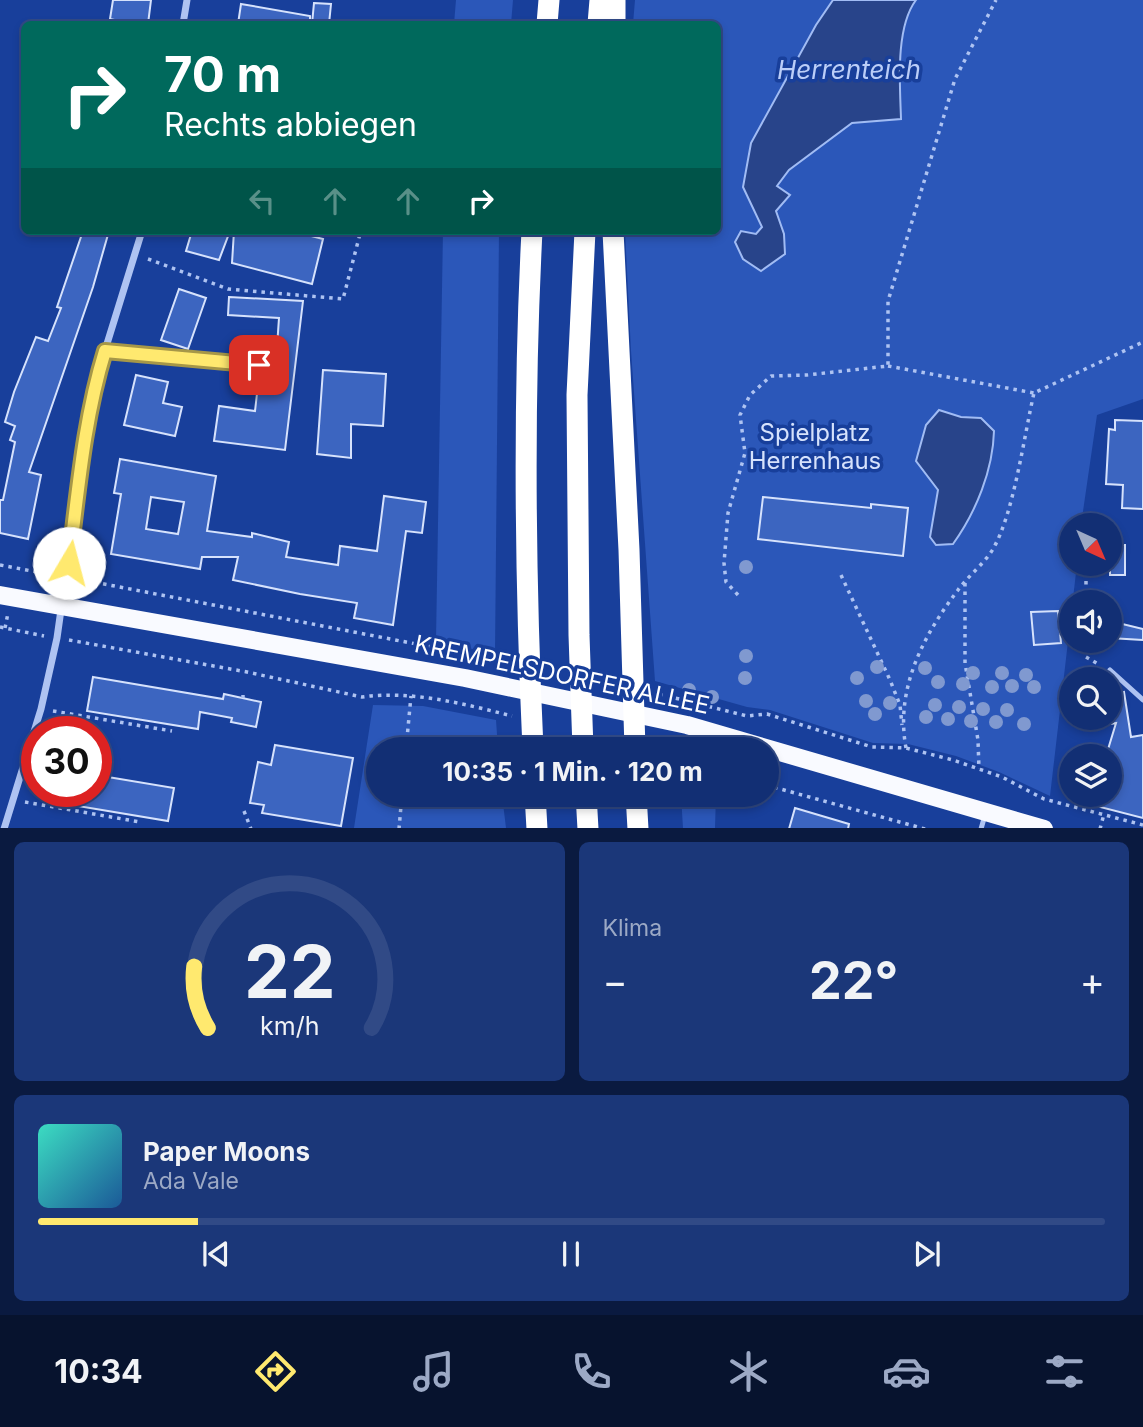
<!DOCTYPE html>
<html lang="de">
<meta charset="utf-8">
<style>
:root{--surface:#122f74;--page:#1b3779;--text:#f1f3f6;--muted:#9ca9c5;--line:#314a86;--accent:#ffe96f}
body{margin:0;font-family:Inter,sans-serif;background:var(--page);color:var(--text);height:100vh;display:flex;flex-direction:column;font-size:26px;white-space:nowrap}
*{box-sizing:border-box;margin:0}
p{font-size:23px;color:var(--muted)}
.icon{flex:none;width:38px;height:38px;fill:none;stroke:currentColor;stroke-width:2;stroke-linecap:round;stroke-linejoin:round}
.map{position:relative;height:828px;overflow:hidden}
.drawer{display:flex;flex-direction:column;gap:14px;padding:14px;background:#0a1a40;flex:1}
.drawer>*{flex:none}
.banner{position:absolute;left:21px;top:21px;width:700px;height:214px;border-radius:10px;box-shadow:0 4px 10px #0003,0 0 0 2px var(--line);background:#00695c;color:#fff;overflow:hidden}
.needle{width:46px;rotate:136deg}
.tools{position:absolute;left:1059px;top:513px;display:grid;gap:14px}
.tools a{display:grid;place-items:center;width:63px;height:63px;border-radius:50%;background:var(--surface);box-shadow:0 4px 10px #0003,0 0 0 2px var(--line);font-size:35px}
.speed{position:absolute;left:21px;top:716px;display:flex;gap:14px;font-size:35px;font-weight:700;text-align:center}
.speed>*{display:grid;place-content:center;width:91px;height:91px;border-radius:50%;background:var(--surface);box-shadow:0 4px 10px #0003,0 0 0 2px var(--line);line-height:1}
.speed .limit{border:10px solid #d22;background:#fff;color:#111}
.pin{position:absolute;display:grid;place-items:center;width:60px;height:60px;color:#fff;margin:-30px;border-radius:14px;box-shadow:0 4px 10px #0006}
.me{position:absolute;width:77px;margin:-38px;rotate:8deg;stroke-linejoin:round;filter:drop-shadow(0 0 5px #0008)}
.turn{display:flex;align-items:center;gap:24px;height:147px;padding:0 28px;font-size:32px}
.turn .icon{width:91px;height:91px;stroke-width:2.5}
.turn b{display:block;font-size:49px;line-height:60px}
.lanes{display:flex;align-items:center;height:66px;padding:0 28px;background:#0003;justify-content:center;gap:35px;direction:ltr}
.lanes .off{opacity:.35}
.big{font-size:52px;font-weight:700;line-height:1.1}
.drawer .card{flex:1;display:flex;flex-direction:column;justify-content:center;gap:10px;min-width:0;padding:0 24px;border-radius:10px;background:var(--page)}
.drawer .dial{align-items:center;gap:0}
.dial svg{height:182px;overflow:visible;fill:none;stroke:var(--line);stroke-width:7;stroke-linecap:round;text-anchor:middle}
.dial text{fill:var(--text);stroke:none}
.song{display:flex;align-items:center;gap:21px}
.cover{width:84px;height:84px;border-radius:10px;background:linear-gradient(135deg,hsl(170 70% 55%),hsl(210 70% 35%))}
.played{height:7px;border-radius:4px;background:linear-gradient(90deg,var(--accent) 15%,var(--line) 15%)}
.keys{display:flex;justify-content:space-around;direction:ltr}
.heat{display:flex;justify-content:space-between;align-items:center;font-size:38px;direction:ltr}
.drawer .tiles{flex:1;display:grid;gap:14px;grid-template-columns:1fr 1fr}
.card:last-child{grid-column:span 2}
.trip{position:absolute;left:366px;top:737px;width:413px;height:70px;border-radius:35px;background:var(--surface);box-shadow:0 4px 10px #0003,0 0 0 2px var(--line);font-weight:700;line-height:70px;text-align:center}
.tab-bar{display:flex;height:112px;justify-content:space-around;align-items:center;background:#07132e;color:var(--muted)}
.tab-bar .icon{width:49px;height:49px}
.tab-bar .active{color:var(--accent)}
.tab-bar b{font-size:32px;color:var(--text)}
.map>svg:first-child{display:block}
</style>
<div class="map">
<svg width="1143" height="829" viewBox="0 0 1143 829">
<rect width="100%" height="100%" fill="#183f9b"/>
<g fill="#2b57b9">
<path d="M456,0H513L511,24H454Z"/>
<path d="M635,0H833L816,25L751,143L743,187L762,227L743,259L779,221L776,211L777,186L789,170L852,123L901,119C900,85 895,28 916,0H1143V399L1097,415L1081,525H1071V564H1077L1050,796L999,772L956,756L908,744L873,743L770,710L747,707L655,681L631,351L625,231H718V24H633Z"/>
<path d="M443,231H499L495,654L436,641Z"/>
<path d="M373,705L423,706L496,720L498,749H378V794L502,795L506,828H354Z"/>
<path d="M681,795H716L715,828H683Z"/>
</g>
<g fill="#28448a" stroke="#a1bcf4" stroke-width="2">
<path d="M833,0H916C895,28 900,85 901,119L852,123L789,170L777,186L790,195L776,211L784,234L785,254L761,271L743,259L735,242L741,231L756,234L762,227L743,187L751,143L816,25Z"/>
<path d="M939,410L961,417L981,418L994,431C993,470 976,512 953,544L936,545L930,537L938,490L916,461L926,425Z"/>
</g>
<g fill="#3c65c0" stroke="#d6e2fc" stroke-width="2" fill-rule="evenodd">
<path d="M113,0H151L148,24H115V20L110,19Z"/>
<path d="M314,3L331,4L329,24H312Z"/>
<path d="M241,4L310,16V24H238Z"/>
<path d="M83,231H109L93,287L29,472L41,475L28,539L0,533V500H3L15,442L10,440L15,426L5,422L14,392L36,337L48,341L61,308L57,307Z"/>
<path d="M192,231H230L219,260L186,251Z"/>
<path d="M234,231H292L323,239L312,284L232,263Z"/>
<path d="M179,289L206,298L188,349L161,340Z"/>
<path d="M229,297L303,301L285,450L214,441L219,406L255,411L259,376L275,378L276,372H284L287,368L284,362L276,361L279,318L228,315Z"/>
<path d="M323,370L386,374L383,426L351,424V458L317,454Z"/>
<path d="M136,375L168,382L163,403L182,407L175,436L124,425Z"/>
<path d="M1115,420L1143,421V509L1122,508L1123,485L1106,484L1109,429L1115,430Z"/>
<path d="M120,459L216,476L207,531L252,537V533L289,542L286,557L338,565L340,546L377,551L384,496L426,502L422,533L406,531L393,625L354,618L357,603L300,594L233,580L238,557H202L200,569L111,554L121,494L114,493ZM151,497L184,502L178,534L146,529Z"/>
<path d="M763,497L871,508V504L908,508L903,556L758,539Z"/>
<rect x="1110" y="545" width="15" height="30"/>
<path d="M1058,611L1061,643L1034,645L1031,612Z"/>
<path d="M1110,621L1143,629V640L1110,638Z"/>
<path d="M93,677L223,699L224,694L261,702L256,727L231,722L232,718L200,712L198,729L87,711Z"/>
<path d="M1124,692L1131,737L1143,735V818L1073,800V794H1110V756H1106L1116,723L1110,724V694Z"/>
<path d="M275,745L353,758L341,826L262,813L264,805L250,803L258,762L271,765Z"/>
<path d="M96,775L174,788L168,821L42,800L43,791H96Z"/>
<path d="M795,808L849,824L848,829H789Z"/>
</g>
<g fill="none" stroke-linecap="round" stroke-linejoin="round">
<g stroke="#aec3f2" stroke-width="3.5" stroke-dasharray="3.5 5" stroke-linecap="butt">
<path d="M148,259L228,289L343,299L360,234L351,231"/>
<path d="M888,366L1034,393"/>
<path d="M1086,564V602"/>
<path d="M0,565L53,575"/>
<path d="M841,575L890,680L900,705L902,725"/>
<path d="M78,579L510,662"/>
<path d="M965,583V663L978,740L979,769"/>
<path d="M738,595L726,582L724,563L728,513L745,453L740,415L750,395L771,376L807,375L888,366V301L955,79L996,0"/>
<path d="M0,627L44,636"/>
<path d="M5,628L8,613"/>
<path d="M69,640L247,672L362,697C411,690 465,704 512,716"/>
<path d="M1086,640V657L1100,665"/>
<path d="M651,692L747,716L767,714L872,747L906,748L953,760L1002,777L1044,799L1143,825"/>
<path d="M243,698V695"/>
<path d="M53,711L172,731"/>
<path d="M601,740L617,745"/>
<path d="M906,748C895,689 923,636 958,590C968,576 984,564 993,549C1014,513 1024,436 1034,393L1143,342"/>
<path d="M406,749L411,696"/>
<path d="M766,785L925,829"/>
<path d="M25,802L140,822"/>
<path d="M244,811L251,829"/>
<path d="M399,829L402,794"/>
<path d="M1100,829L1104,814"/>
</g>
<g stroke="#aec3f2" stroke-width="5">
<path d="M105,351L282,367"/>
<path d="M1110,670L1143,700"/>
<path d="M981,829L985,815"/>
</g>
<g stroke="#aec3f2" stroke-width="7">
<path d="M183,24L187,0"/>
<path d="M4,829L41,709L57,638L85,440L97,376L142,231"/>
</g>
<path stroke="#f9faff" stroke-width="18" d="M0,595L465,678L687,725L1044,829"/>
<g stroke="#fff" stroke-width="21">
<path d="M547,24L549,0"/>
<path d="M598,24L600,0"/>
<path d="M615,24V0"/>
<path d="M532,231C523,403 525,577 533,749"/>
<path d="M613,231L629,550L635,749"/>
<path d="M583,749L579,635L577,395L585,231"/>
<path d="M535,794L537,829"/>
<path d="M586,794L588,829"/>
<path d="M636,794L638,829"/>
</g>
</g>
<g fill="#8099d0">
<circle cx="746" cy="567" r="7"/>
<circle cx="746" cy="656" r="7"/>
<circle cx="877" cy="667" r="7"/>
<circle cx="925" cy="668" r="7"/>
<circle cx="973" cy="673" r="7"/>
<circle cx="1002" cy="673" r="7"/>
<circle cx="1026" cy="675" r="7"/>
<circle cx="745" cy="678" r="7"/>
<circle cx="857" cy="678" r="7"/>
<circle cx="938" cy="682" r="7"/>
<circle cx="963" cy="684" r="7"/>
<circle cx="1012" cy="686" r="7"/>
<circle cx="992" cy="687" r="7"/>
<circle cx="1034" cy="687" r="7"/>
<circle cx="689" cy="690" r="7"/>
<circle cx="712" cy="697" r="7"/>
<circle cx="866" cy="701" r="7"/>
<circle cx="890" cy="703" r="7"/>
<circle cx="935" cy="705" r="7"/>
<circle cx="959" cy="707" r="7"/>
<circle cx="983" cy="709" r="7"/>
<circle cx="1007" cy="710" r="7"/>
<circle cx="875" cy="714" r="7"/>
<circle cx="926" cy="717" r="7"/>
<circle cx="948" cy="719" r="7"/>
<circle cx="971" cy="721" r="7"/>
<circle cx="996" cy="722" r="7"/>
<circle cx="1024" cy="724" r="7"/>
</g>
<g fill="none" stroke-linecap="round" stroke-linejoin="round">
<g stroke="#a69748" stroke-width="18">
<path id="route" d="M69,563C78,492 84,419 105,351L259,365"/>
</g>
<use href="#route" stroke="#ffe96f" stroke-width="12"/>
</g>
<g text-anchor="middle" stroke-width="7" stroke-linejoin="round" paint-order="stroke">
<g font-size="24" fill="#d6e2fc" stroke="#183f9b">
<text x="815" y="441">Spielplatz<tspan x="815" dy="28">Herrenhaus</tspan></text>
</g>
<g font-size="24" fill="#fff" stroke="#183f9b">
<text transform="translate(562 675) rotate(12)" y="8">KREMPELSDORFER ALLEE</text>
</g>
<g font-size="26" font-style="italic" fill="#bbcef8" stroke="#183f9b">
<text x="849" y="79">Herrenteich</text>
</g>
</g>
</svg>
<div class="tools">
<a><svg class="needle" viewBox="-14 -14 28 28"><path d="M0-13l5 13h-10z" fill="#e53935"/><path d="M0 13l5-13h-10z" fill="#9ca9c5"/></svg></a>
<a><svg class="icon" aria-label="sound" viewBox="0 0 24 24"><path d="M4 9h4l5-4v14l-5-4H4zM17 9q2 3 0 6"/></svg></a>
<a><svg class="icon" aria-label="search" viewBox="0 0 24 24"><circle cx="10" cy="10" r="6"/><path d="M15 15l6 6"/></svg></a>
<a><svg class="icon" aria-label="layers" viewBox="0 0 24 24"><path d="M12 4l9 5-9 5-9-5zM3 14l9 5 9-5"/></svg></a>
</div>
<div class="speed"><div class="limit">30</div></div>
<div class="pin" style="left:259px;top:365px;background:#d93025"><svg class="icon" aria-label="arrive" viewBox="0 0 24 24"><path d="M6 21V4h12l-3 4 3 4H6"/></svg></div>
<svg class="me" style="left:69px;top:563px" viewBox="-20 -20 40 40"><circle r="19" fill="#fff"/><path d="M0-13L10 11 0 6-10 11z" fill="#ffe96f"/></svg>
<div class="trip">10:35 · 1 Min. · 120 m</div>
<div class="banner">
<div class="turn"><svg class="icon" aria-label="right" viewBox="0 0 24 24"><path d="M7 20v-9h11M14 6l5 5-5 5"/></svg><div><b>70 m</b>Rechts abbiegen</div></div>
<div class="lanes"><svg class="icon off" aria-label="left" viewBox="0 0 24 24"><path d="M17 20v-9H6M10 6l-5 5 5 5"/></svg><svg class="icon off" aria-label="ahead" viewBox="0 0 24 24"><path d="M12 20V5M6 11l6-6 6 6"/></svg><svg class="icon off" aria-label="ahead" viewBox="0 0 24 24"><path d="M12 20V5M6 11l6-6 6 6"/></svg><svg class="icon" aria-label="right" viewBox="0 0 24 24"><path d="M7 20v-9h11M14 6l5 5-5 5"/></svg></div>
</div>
</div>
<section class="drawer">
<div class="tiles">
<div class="card dial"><svg viewBox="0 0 100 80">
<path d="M14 69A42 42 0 1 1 86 69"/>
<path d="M14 69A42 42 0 0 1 8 42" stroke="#ffe96f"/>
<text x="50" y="56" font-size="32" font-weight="700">22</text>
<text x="50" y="72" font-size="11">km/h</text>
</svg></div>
<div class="card"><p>Klima</p>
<div class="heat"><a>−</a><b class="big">22°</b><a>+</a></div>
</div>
<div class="card">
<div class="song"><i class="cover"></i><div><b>Paper Moons</b><p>Ada Vale</p></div></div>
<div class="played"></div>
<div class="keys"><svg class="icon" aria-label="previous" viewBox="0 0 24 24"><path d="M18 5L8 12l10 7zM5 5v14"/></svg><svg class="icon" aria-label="pause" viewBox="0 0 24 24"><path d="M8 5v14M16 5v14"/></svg><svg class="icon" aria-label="next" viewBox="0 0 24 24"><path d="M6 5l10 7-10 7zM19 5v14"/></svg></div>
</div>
</div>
</section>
<nav class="tab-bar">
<b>10:34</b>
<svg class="icon active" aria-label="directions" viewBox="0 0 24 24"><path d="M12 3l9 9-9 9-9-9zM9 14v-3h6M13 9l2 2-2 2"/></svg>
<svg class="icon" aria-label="music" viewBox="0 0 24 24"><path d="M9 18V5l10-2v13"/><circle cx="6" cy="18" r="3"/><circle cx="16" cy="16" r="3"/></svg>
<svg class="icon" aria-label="phone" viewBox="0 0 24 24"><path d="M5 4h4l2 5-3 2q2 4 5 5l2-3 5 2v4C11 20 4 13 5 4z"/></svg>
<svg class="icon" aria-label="climate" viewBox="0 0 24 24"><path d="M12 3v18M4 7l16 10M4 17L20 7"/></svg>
<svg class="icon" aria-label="car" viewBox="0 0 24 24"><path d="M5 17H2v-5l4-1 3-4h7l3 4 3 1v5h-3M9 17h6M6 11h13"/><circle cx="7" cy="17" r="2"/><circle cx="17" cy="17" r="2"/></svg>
<svg class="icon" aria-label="filters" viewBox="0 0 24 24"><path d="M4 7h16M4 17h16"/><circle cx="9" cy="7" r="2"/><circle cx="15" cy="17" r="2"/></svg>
</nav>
